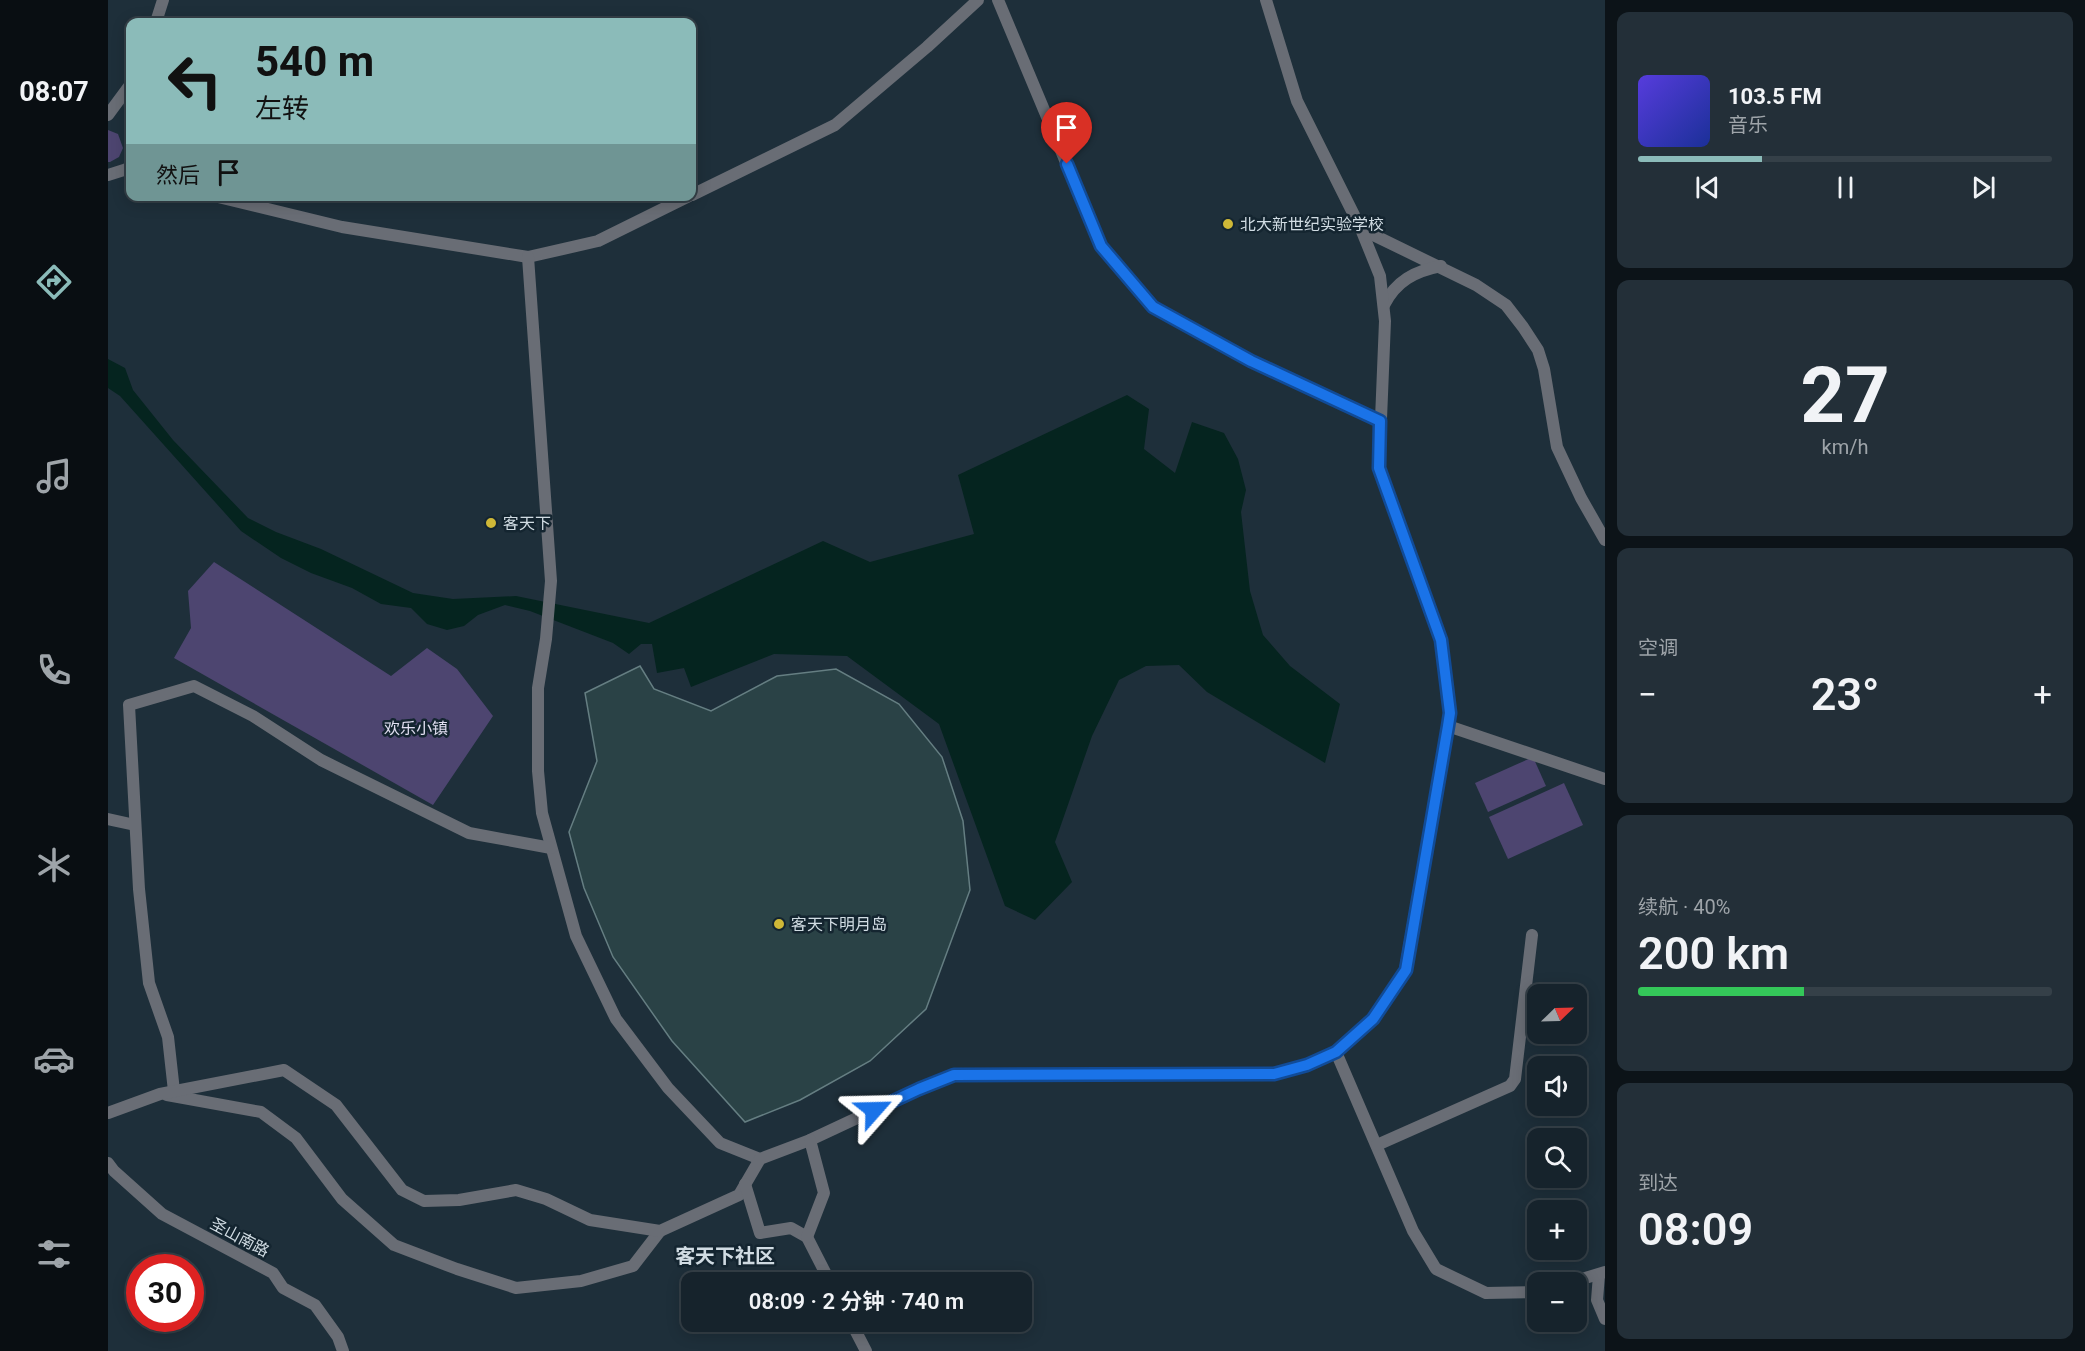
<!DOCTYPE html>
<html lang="zh">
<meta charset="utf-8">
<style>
:root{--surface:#16232c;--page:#232f38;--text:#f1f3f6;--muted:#9ea4a9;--line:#354048;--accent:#8bbbb9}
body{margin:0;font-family:Roboto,"Noto Sans SC",sans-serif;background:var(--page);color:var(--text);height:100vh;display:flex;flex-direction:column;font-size:22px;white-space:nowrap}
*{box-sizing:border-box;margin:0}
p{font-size:20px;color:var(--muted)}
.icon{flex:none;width:33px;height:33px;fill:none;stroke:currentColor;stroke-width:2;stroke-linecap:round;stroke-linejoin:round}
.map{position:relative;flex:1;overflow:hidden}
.panel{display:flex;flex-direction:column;gap:12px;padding:12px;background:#0c1318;width:480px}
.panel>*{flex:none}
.top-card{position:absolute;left:18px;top:18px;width:570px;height:183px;border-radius:12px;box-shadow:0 3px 15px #0003,0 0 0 2px var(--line);background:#8bbbb9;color:#111;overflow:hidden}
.needle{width:39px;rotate:67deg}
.tools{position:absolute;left:1419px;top:984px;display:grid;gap:12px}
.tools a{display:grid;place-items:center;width:60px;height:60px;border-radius:12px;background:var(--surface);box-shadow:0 3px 15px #0003,0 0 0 2px var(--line);font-size:30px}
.speed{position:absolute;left:18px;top:1254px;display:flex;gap:12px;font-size:30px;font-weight:700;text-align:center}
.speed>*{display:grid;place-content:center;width:78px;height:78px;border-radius:50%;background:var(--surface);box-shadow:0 3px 15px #0003,0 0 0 2px var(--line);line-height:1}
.speed .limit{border:9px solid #d22;background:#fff;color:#111}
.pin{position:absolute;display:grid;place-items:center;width:51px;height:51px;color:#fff;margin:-62px -26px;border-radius:50% 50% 50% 0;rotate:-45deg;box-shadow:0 0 6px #0007}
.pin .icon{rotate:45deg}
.me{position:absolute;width:66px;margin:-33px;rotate:65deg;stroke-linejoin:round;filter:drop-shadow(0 0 4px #0008)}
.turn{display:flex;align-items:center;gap:21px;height:126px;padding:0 30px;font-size:27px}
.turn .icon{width:78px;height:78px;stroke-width:2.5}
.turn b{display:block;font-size:42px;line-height:51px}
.then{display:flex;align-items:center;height:57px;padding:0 30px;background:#0003;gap:12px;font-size:22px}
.big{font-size:45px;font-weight:600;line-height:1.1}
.panel .widget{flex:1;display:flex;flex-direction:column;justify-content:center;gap:9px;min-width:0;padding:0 21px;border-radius:12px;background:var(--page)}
.panel .dial{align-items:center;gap:0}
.dial b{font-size:78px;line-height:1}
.song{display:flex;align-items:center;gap:18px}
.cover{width:72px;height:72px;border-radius:9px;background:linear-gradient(135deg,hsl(250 70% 55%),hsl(230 70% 35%))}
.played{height:6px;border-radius:3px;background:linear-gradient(90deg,var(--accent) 30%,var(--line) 30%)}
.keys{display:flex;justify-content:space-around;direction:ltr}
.heat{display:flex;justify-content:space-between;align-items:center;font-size:33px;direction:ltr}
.charge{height:9px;border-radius:4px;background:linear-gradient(90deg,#34c759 40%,var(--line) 0)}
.trip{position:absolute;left:573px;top:1272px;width:351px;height:60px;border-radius:12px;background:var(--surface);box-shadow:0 3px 15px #0003,0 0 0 2px var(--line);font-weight:600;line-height:60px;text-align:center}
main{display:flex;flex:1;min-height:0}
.menu{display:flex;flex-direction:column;width:108px;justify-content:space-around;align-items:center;background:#090e12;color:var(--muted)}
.menu .icon{width:42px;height:42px}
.menu .active{color:var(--accent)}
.menu b{font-size:27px;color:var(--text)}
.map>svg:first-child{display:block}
</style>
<main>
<nav class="menu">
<b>08:07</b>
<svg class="icon active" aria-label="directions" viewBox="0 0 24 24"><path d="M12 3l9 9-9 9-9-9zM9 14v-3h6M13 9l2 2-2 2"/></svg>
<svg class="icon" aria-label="music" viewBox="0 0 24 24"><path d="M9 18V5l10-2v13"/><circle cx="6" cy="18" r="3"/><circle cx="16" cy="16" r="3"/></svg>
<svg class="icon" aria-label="phone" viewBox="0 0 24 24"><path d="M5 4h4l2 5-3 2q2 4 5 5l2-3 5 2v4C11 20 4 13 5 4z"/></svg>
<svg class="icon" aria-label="climate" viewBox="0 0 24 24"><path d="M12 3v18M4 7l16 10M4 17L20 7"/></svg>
<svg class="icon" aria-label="car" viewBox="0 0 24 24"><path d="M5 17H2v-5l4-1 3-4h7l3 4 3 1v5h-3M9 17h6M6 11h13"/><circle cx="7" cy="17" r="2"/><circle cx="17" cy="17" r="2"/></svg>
<svg class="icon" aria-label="filters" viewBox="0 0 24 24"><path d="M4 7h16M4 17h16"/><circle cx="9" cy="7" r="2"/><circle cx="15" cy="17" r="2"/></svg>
</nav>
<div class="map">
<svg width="1497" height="1351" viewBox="0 0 1497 1351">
<rect width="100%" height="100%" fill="#1e2f3a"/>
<g fill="#4d4570">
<path d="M0,130L10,134L15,148L11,157L2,162H0Z"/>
<path d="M106,562L283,676L319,648L349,669L385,716L325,805L66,658L83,628L80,591Z"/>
<path d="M1425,757L1438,786L1380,812L1367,783Z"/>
<path d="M1456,783L1475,825L1400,859L1381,817Z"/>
</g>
<path fill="#05241f" d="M0,359L17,368L25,390L65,440L140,518L168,532L213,549L305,593L345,599L408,596L541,623L715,541L762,562L866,534L850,475L1019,395L1041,409L1036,449L1067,473L1084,422L1116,433L1130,459L1138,490L1133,512L1142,591L1155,635L1182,666L1232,704L1217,763L1099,692L1071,665L1038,666L1011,680L984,736L947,842L964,882L927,920L897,906L831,724L739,656L666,654L583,687L576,668L549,673L544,644H533L521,654L505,643L422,611L397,605L370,615L356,626L339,630L319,624L303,608L273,604L244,588L203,573L173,558L133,531L12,396L0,388Z"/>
<path fill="#2a4246" stroke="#657e82" stroke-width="1.5" d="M532,666L546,689L603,711L669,676L728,669L791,704L834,757L855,821L862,890L818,1009L762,1061L692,1100L637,1122L564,1041L505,957L476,888L461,832L489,761L477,693Z"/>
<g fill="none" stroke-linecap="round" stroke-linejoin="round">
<g stroke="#696d75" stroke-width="12">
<path d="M890,0L993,246L1045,307L1143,361L1272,421"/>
<path d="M48,22L55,0"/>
<path d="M21,89L22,108"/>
<path d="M0,115L22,85"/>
<path d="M0,175L19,169L22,165"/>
<path d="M584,195L727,125L819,47L870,0"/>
<path d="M106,196L234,227L420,257L490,241L581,196"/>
<path d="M1253,229L1368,285L1398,305L1415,327L1430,350L1436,369L1449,447L1473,498L1497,540"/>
<path d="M420,257L443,581L438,639L430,688V771L434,813L468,936L508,1019L560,1088L612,1143L652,1159"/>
<path d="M1276,305C1288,281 1307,271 1333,266"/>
<path d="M1340,726L1497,779"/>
<path d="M0,819L27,825"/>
<path d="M1228,1052L1305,1231L1328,1269L1378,1293L1430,1292"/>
<path d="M66,1091L60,1037L41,983L31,889L21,705L86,686L145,716L213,760L361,833L443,848"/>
<path d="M59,1095L153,1112L188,1138L234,1199L286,1245L349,1269L408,1288L473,1281L525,1266L552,1231"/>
<path d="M0,1113L52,1094L176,1070L228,1105L294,1190L316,1201L351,1200L408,1190L438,1199L482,1220L552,1231L631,1195L652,1159L702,1140L811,1089L846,1075L1166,1074L1199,1065L1228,1052L1265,1019L1297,970L1342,713L1333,640L1271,468L1277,321L1272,276L1253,229L1189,101L1158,0"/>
<path d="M1269,1145L1402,1086L1407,1079L1424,935"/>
<path d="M0,1163L6,1171L54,1214L165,1273L175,1288L207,1305L230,1337L235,1351"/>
<path d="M637,1184L652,1233L683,1228L699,1237L722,1282"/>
<path d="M699,1237L716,1193L702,1140"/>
<path d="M1491,1275L1489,1300L1497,1319"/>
<path d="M1464,1282L1497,1272"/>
<path d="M743,1322L758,1351"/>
</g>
</g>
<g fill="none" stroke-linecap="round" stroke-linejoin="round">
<g stroke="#114b97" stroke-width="15">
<path id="route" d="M766,1110L811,1089L846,1075L1166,1074L1199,1065L1228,1052L1265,1019L1298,970L1340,726L1342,713L1333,640L1271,468L1272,421L1143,361L1045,307L993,246L959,164"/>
</g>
<use href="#route" stroke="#1a73e8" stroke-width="10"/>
</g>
<g fill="#cfb837" stroke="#142530" stroke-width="2">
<circle cx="1120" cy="224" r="6"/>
<circle cx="383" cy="523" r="6"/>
<circle cx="671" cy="924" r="6"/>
</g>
<g text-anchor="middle" stroke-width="5" stroke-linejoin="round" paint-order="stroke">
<g font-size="16" fill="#d1dce3" stroke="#142530" text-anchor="start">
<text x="1132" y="230">北大新世纪实验学校</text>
<text x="395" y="529">客天下</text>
<text x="683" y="930">客天下明月岛</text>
</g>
<g font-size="16" fill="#e1dff1" stroke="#142530">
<text x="308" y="734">欢乐小镇</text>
</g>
<g font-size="16" fill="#d1dce3" stroke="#142530">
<text transform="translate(132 1237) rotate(28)" y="6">圣山南路</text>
</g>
<g font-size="20" font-weight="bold" fill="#d1dce3" stroke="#142530">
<text x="617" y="1263">客天下社区</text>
</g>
</g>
</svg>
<div class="tools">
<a><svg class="needle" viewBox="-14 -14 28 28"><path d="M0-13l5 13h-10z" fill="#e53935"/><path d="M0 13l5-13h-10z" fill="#9ea4a9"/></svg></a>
<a><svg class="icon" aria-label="sound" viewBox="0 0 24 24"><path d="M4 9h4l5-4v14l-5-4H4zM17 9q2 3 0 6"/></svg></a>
<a><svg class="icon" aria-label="search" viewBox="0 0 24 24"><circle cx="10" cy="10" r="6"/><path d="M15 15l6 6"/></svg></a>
<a>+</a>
<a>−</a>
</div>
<div class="speed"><div class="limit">30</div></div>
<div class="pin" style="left:959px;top:164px;background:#d93025"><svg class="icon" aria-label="arrive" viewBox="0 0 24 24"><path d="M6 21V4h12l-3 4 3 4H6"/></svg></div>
<svg class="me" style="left:766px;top:1110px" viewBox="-20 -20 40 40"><path d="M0-17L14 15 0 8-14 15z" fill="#1a73e8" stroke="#fff" stroke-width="4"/></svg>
<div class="trip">08:09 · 2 分钟 · 740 m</div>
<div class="top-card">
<div class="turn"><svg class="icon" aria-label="left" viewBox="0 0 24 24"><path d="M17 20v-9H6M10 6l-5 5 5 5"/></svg><div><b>540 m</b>左转</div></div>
<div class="then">然后<svg class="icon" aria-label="arrive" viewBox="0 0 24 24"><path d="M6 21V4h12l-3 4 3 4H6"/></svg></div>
</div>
</div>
<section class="panel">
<div class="widget">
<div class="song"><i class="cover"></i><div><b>103.5 FM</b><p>音乐</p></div></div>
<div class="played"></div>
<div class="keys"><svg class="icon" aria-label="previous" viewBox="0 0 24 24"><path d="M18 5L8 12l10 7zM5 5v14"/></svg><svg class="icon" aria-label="pause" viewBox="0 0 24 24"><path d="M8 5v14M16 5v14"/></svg><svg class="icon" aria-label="next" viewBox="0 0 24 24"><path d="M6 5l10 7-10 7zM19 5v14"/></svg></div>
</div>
<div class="widget dial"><b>27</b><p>km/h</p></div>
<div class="widget"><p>空调</p>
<div class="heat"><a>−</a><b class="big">23°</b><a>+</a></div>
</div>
<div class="widget"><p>续航 · 40%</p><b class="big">200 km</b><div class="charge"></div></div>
<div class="widget"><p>到达</p><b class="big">08:09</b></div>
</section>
</main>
